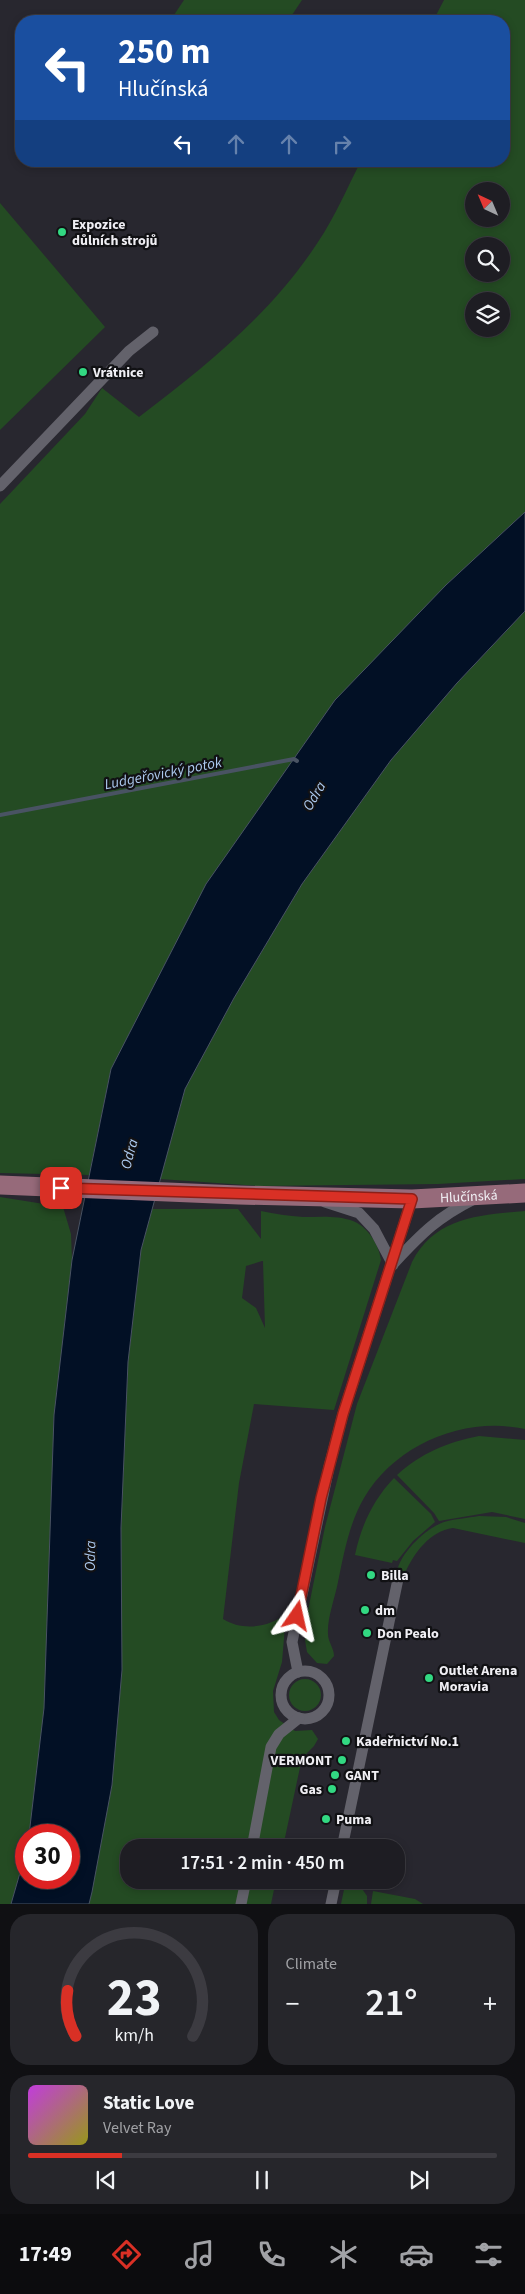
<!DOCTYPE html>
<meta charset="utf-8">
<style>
:root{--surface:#1e1d23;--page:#26262b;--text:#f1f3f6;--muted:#a1a2a6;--line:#3c3b41;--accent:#d93025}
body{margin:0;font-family:"Source Sans 3",sans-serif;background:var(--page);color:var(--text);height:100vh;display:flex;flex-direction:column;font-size:19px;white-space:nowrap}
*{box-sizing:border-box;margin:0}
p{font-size:16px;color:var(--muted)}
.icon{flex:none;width:28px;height:28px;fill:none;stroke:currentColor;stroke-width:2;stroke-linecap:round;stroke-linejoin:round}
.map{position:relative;height:1904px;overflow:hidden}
.details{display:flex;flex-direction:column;gap:10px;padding:10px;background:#101013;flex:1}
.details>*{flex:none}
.guide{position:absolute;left:15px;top:15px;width:495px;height:152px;border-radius:20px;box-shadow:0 2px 8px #0003,0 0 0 1px var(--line);background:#1a4fa0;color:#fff;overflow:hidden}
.needle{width:32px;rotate:316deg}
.tools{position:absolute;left:465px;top:182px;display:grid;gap:10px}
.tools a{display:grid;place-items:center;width:45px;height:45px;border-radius:50%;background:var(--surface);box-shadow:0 2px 8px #0003,0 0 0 1px var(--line);font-size:25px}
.speed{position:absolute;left:15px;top:1824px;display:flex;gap:10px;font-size:25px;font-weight:700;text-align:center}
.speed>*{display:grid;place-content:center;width:65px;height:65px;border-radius:50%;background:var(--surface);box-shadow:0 2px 8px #0003,0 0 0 1px var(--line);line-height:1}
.speed .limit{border:8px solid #d22;background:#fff;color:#111}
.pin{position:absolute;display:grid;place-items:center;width:42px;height:42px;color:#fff;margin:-21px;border-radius:10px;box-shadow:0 2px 8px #0006}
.me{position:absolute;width:55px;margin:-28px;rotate:11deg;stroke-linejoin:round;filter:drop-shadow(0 0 4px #0008)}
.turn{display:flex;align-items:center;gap:18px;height:105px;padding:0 20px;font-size:22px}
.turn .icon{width:65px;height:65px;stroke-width:2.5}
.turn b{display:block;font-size:35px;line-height:42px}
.lanes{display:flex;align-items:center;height:48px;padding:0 20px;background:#0003;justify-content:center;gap:25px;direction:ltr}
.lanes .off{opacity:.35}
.big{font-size:38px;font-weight:600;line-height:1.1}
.details .tile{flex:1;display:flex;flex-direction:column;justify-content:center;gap:8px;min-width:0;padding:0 18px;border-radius:20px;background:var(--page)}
.details .dial{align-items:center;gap:0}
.dial svg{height:130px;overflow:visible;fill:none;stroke:var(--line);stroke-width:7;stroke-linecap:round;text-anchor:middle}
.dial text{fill:var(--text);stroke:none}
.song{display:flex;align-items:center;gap:15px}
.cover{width:60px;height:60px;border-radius:8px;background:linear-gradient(135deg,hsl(290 70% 55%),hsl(60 70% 35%))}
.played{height:5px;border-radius:2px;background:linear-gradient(90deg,var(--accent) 20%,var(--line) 20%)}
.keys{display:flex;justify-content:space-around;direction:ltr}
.heat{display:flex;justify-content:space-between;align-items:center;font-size:28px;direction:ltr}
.details .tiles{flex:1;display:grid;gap:10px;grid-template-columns:1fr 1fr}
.tile:last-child{grid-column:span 2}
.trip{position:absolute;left:120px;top:1839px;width:285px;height:50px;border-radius:20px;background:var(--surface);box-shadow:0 2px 8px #0003,0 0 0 1px var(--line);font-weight:600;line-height:50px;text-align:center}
.tabs{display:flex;height:80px;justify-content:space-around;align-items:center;background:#0c0c0e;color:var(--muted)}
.tabs .icon{width:35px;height:35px}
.tabs .current{color:var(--accent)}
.tabs b{font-size:22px;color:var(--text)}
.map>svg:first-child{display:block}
</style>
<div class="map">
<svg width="525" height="1904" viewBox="0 0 525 1904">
<rect width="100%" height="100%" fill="#28272f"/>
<g fill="#244b23" fill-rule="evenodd">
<path d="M184,0H302L288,21H170Z"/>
<path d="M444,0H525V512L446,585L111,1069L89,1175L0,1173V504L85,414L102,388L139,417C206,366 272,313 318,242C335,217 347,188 361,161H504V21H433ZM474,191H501V219H474ZM474,246H501V274H474ZM474,301H501V329H474Z"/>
<path d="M0,203L105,327L0,430Z"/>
<path d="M525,611V1179L438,1184L258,1186L160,1179L185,1089L234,998L302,884L391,760L457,683Z"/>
<path d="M0,1197L63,1207L71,1234L72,1260L54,1415L44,1708L29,1835H26V1852L11,1904H0Z"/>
<path d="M152,1209H238L261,1239V1211C275,1214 288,1216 303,1217C319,1217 337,1215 353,1221C368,1227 379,1245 381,1260L334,1410L254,1404L239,1483L223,1619C242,1631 268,1628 286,1614L282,1662L273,1691L274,1712L279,1720L295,1731L312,1730L318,1739L314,1746L302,1758L283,1847L129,1848V1880H276L271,1904H89L112,1785L122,1670L121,1528L128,1362L141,1250ZM262,1261H263L265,1328L256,1308L242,1298L246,1266Z"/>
<path d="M525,1211V1429C464,1416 396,1444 364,1498C349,1524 344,1553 338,1582C335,1598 327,1618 328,1634C328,1642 334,1648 334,1656L327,1664L317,1663L307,1652L305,1640L306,1620L325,1527L357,1404L412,1262C435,1217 480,1215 525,1211Z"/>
<path d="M479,1436L525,1440V1519L492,1512L439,1521L434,1513L397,1475C421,1453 448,1442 479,1436Z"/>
<path d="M394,1478L431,1514L435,1522L413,1541L397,1561L393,1560L392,1563L355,1555C361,1526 373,1500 394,1478Z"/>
<path d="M479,1516L506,1517L525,1523V1543L453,1528C430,1531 414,1553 405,1573L397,1572C400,1553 426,1528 444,1522C454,1519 468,1518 479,1516Z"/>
<circle cx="305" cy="1695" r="16"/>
<path d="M346,1880H356L367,1896V1904H341Z"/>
<path d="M373,1891L415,1899L423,1904H371Z"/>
</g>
<path fill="#021025" stroke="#495363" d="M525,512V611L457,683L391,760L302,884L234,998L185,1089L141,1250L128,1362L121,1528L122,1670L112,1785L92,1892L89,1904H11L26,1852V1878H69V1835H29L44,1708L54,1415L72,1260L111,1069L206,884L335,700L446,585Z"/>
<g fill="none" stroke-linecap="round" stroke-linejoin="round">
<path stroke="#495363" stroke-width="4" d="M0,815L294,759L297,761"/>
<g stroke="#63626b" stroke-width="11">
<path d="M0,486L129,351L153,332"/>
<path d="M325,1202L359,1213L374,1229L393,1265"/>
<path d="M395,1262C422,1233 438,1217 474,1199"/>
<circle cx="305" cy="1695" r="24"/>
<path d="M298,1672L292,1642L329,1467L343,1414L412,1199"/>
<path d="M252,1848L271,1747L279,1734L299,1718"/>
<path d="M342,1848L398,1579"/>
<path d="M241,1904L246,1880"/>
<path d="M331,1904L336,1880"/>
</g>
<path stroke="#966a7a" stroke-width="19" id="s1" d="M0,1185L239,1195L412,1199L525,1193"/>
</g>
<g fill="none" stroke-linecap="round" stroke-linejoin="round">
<g stroke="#8d1f18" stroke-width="12">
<path id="route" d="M61,1188L412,1199L343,1414L321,1498L297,1616"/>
</g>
<use href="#route" stroke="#d93025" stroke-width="9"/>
</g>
<g fill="#32d882" stroke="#111114" stroke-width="2">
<circle cx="62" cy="232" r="5"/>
<circle cx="83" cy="372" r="5"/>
<circle cx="371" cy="1575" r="5"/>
<circle cx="365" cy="1610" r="5"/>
<circle cx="367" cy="1633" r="5"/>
<circle cx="429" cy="1678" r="5"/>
<circle cx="346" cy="1741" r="5"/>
<circle cx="342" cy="1760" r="5"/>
<circle cx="335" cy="1775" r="5"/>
<circle cx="332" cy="1789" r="5"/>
<circle cx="326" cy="1819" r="5"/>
</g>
<g text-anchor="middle" stroke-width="4.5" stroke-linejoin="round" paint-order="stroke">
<g font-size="14" font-weight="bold" fill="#f0eff4" stroke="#111114" text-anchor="start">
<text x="72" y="229">Expozice<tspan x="72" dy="16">důlních strojů</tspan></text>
<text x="93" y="377">Vrátnice</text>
<text x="381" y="1580">Billa</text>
<text x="375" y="1615">dm</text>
<text x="377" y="1638">Don Pealo</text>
<text x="439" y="1675">Outlet Arena<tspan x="439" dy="16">Moravia</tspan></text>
<text x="356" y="1746">Kadeřnictví No.1</text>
<text x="332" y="1765" text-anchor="end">VERMONT</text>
<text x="345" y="1780">GANT</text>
<text x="322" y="1794" text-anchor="end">Gas</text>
<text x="336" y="1824">Puma</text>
</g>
<g font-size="14" fill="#f0eff4" stroke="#111114">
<text dy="5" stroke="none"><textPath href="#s1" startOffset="469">Hlučínská</textPath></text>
</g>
<g font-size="15" font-style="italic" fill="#acc9ee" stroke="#111114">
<text transform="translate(163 773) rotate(-11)" y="5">Ludgeřovický potok</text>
<text transform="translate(314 796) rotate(-59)" y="5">Odra</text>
<text transform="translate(129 1154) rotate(-75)" y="5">Odra</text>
<text transform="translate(90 1556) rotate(-89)" y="5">Odra</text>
</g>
</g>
</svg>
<div class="tools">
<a><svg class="needle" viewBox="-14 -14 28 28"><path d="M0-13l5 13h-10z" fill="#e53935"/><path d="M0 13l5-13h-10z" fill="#a1a2a6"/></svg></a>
<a><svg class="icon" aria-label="search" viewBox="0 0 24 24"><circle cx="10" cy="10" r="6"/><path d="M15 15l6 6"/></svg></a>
<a><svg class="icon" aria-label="layers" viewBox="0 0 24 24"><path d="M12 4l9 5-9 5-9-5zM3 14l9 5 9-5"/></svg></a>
</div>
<div class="speed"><div class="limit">30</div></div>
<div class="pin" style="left:61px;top:1188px;background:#d93025"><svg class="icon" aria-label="arrive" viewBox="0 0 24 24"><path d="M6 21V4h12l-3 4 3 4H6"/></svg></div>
<svg class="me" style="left:297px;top:1616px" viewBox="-20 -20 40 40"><path d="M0-17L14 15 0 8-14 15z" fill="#d93025" stroke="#fff" stroke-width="4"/></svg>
<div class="trip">17:51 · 2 min · 450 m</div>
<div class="guide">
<div class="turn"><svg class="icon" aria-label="left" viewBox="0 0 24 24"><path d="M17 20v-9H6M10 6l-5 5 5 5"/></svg><div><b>250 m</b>Hlučínská</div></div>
<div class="lanes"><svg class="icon" aria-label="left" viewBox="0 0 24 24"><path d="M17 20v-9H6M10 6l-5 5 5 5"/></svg><svg class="icon off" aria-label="ahead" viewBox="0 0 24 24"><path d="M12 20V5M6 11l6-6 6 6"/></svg><svg class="icon off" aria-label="ahead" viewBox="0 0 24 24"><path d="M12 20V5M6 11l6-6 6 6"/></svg><svg class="icon off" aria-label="right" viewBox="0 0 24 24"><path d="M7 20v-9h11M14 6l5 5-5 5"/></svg></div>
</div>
</div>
<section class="details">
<div class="tiles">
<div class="tile dial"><svg viewBox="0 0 100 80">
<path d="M14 69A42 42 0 1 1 86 69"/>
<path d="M14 69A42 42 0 0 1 9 41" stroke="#d93025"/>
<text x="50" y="56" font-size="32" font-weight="700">23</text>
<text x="50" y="72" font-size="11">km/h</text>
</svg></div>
<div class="tile"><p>Climate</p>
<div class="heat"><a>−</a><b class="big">21°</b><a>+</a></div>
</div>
<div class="tile">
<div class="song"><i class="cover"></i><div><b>Static Love</b><p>Velvet Ray</p></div></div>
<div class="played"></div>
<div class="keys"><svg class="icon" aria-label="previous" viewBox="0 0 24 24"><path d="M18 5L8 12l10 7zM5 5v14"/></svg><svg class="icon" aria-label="pause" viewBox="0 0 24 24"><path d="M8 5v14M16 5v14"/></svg><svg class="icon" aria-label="next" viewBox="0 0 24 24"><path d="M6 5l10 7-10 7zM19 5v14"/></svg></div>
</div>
</div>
</section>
<nav class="tabs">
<b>17:49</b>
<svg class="icon current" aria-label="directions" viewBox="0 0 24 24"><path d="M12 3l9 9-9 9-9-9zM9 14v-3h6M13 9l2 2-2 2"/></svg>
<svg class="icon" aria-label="music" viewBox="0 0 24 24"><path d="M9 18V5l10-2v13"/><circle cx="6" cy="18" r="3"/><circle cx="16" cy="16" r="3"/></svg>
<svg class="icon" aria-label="phone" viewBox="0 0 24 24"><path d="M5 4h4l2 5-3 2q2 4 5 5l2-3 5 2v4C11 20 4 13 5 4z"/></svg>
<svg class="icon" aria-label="climate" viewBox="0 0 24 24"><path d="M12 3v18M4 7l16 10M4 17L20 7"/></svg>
<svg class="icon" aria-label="car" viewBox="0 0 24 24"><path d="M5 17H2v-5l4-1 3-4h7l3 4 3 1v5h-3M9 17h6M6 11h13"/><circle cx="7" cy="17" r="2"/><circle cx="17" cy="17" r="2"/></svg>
<svg class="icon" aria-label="filters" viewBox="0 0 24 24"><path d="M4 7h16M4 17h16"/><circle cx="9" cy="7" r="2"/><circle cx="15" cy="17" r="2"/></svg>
</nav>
